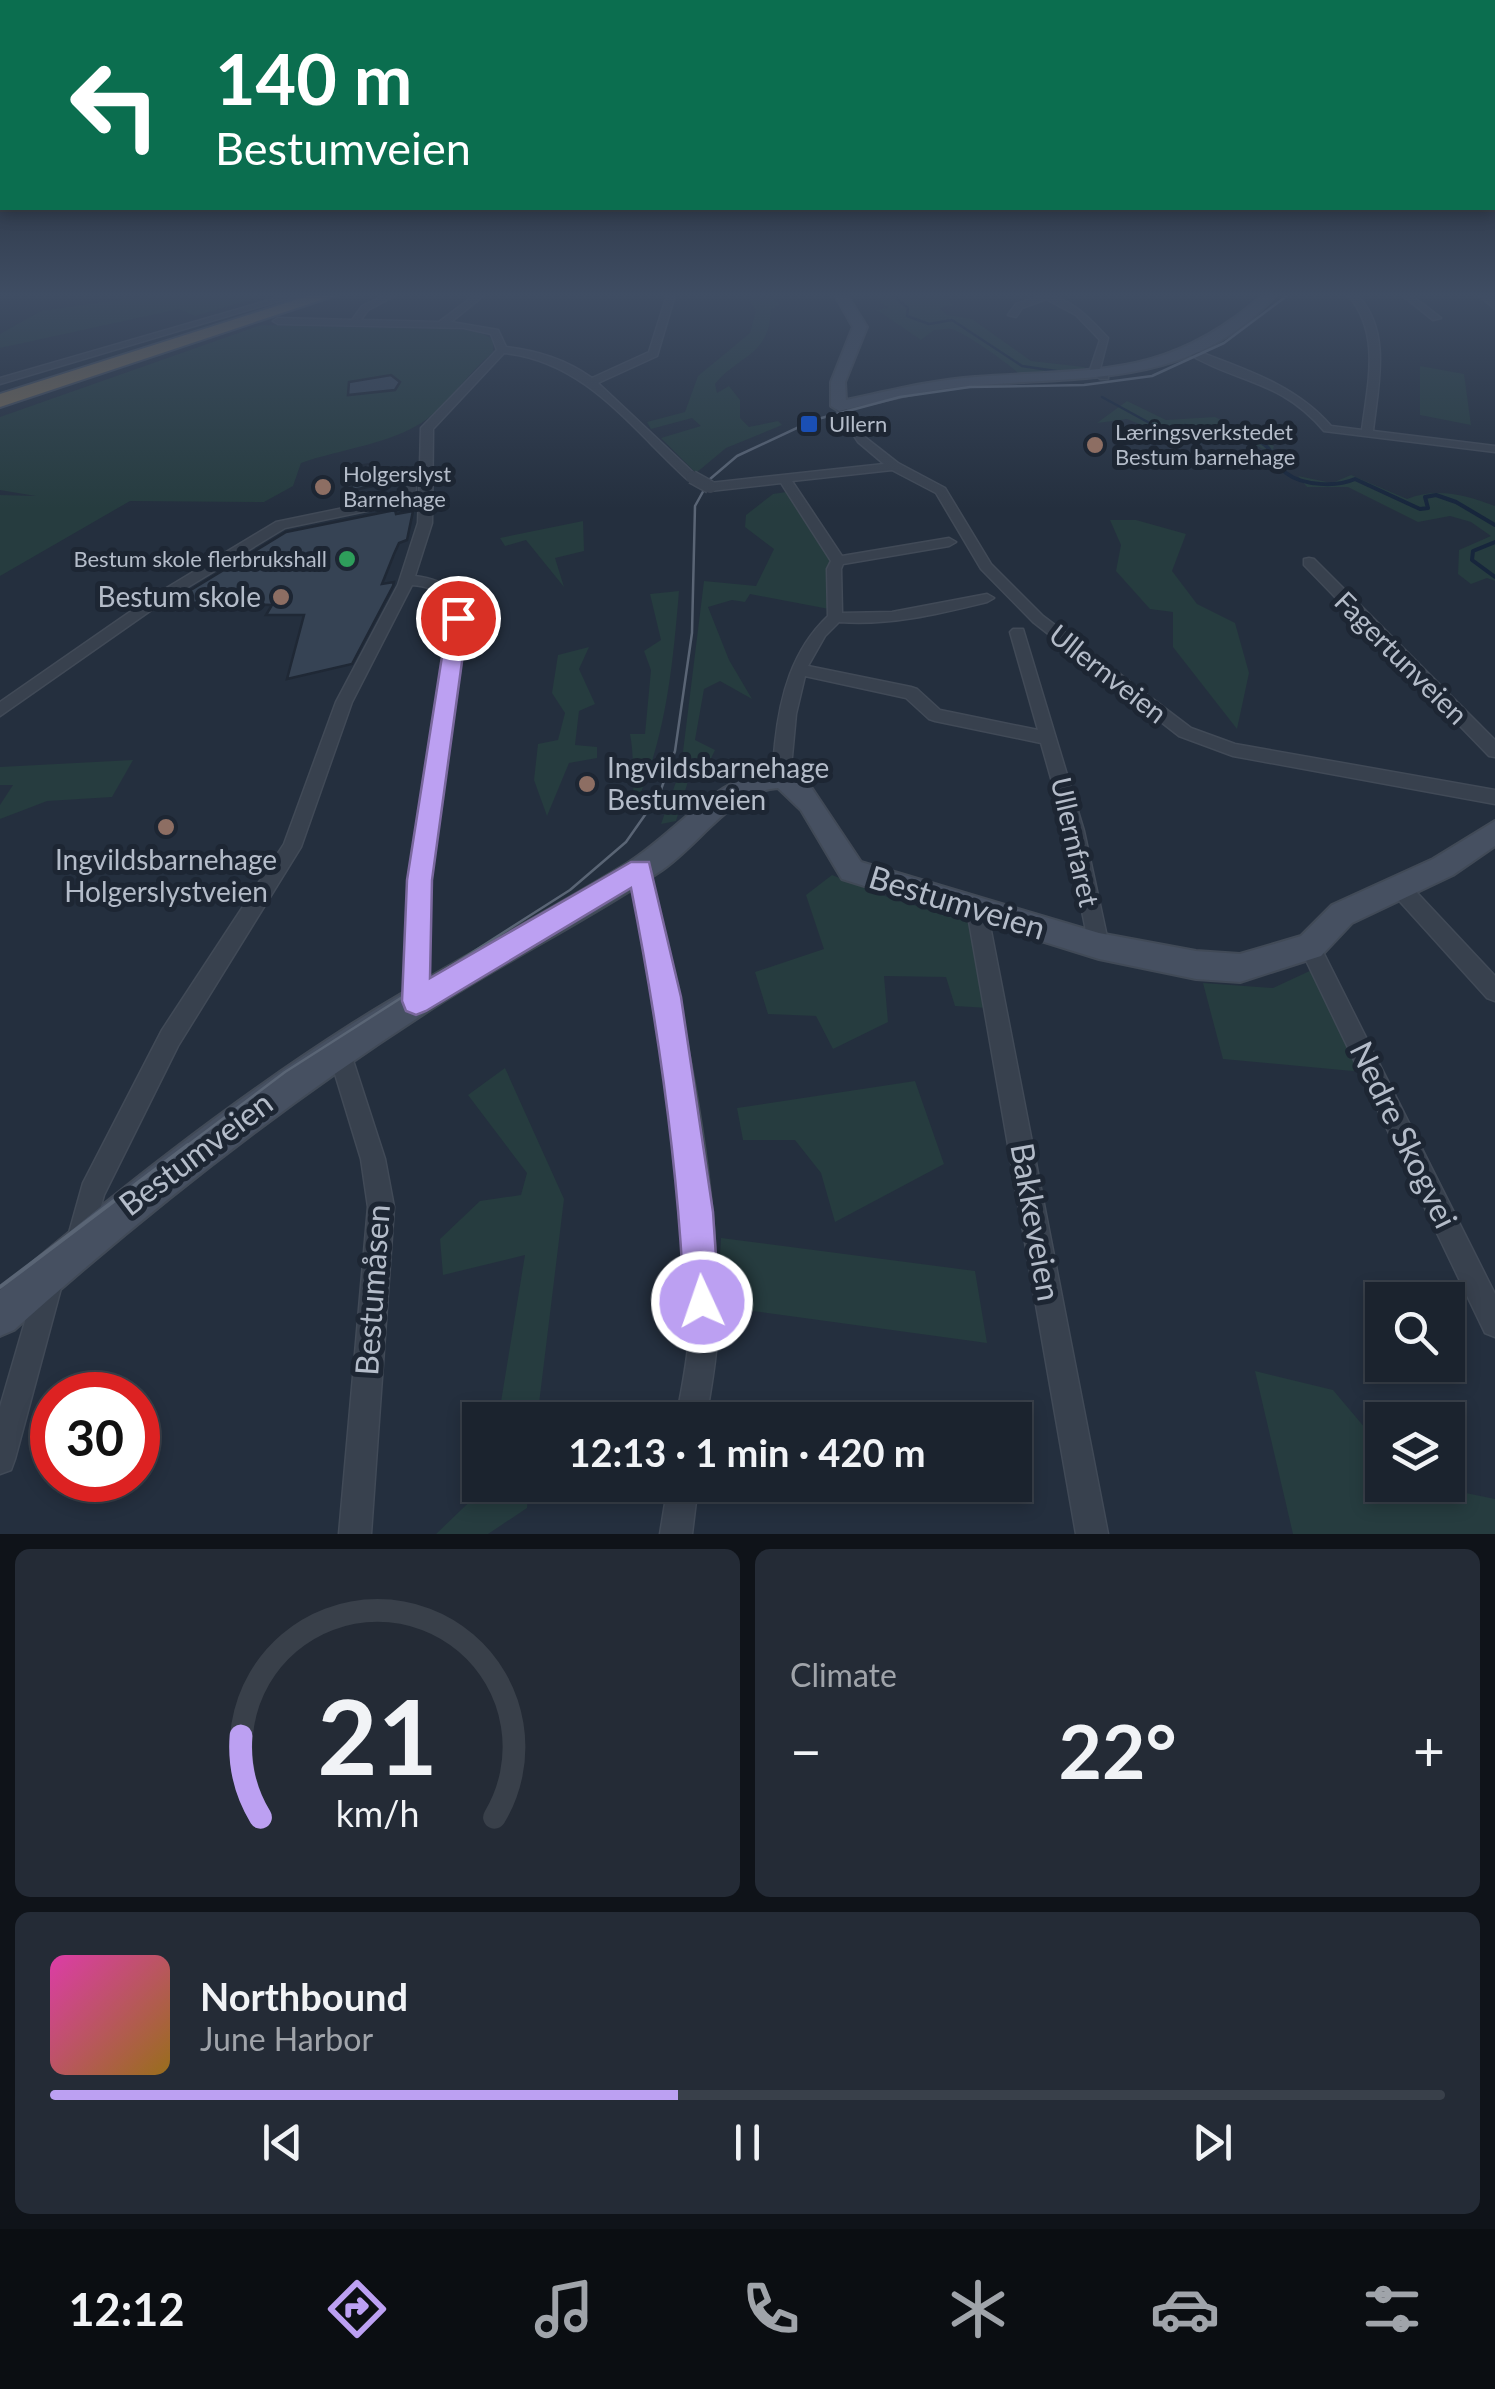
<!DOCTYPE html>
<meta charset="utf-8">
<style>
:root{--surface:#1b232e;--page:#242b36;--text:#f1f3f6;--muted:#a0a4aa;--line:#39404a;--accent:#bca0f2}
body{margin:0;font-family:Lato,sans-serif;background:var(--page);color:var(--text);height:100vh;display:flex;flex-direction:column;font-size:38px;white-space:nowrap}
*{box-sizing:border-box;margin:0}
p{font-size:32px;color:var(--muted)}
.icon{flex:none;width:55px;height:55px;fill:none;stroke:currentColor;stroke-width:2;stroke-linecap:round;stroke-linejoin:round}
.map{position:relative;height:1534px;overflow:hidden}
.sheet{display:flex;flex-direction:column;gap:15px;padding:15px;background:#0f1319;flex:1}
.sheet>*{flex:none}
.banner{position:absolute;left:0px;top:0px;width:1495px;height:210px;box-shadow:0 5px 15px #0003,0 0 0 2px var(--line);background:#0b6e4f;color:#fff;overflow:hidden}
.controls{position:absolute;left:1365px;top:1282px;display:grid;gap:20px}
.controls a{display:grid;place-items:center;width:100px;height:100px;border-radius:0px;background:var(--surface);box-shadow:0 5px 15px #0003,0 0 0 2px var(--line);font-size:50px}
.speed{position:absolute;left:30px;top:1372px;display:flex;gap:20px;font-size:50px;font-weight:700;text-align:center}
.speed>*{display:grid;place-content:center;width:130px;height:130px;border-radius:50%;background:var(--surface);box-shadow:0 5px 15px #0003,0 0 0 2px var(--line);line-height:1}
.speed .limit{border:15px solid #d22;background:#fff;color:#111}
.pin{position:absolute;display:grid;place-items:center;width:85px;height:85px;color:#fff;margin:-42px;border:5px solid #fff;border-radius:50%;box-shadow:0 2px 10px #0007}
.me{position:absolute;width:110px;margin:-55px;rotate:357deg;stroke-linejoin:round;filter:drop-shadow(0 0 8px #0008)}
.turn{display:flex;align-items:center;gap:35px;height:210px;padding:0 50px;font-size:45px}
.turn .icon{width:130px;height:130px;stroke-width:2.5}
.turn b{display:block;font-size:70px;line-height:85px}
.big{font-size:75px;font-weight:700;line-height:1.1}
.sheet .widget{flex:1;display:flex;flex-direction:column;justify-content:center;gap:15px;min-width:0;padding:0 35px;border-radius:15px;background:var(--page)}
.sheet .dial{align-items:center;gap:0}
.dial svg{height:260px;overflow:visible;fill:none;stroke:var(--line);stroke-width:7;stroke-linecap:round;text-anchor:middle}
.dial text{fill:var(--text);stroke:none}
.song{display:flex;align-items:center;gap:30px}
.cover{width:120px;height:120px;border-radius:15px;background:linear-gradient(135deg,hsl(320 70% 55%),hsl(40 70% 35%))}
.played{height:10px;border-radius:5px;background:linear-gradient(90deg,var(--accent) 45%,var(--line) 45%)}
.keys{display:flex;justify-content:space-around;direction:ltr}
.heat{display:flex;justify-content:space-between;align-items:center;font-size:55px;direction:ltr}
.sheet .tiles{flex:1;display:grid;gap:15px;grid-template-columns:1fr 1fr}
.widget:last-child{grid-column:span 2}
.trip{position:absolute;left:462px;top:1402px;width:570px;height:100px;border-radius:0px;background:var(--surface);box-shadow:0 5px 15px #0003,0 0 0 2px var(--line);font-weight:700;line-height:100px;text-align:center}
.tabs{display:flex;height:160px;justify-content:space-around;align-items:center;background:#0b0e12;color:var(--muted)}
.tabs .icon{width:70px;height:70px}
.tabs .on{color:var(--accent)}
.tabs b{font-size:45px;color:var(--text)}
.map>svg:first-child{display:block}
</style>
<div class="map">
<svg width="1495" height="1534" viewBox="0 0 1495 1534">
<rect width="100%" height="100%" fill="#242f3e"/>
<g fill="#263c3f">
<path d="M153,295H265L195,316L179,309L0,348V334L41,311Z"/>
<path d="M748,295H768L780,304L771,310C769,357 738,355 715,384L717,393L729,386L740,400V418L749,427L778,421L782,425L726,448L696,473L661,438L701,426L692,418L651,429L647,422L685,412L698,376L750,333L756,311Z"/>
<path d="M872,295H941L954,305L939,308L947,315L972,319L1031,361L1084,367L1090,373L1021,376C1014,367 961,330 951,329C946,328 940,330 934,330L921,340L877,310L888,308Z"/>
<path d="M261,325L474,330L493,339V352C469,372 451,400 427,419C393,444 340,449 301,463L293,486L264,502L130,501L0,576V495L36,496L0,490V417Z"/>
<path d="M1420,366L1464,374L1471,425L1420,415Z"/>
<path d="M1127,401L1166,420L1215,417L1274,446L1271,454L1251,442L1204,438L1187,430L1164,434L1127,419L1097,423Z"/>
<path d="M1351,475L1407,499C1436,487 1466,495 1495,506V581L1487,578L1471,584L1458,574L1459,550L1491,536L1471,522L1450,516L1418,522L1348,487H1307L1298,476L1332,483Z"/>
<path d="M786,492L829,553V609L750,594L745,602L732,600L708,607L729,660L752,699L720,681L704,689L695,740L715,750L706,769L692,768L676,821L661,824L681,768L704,581L756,586L774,549L745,527L746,515L773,494Z"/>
<path d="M1110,520H1136L1186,534L1172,571L1197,604L1235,623L1249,673L1237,729L1173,647V612L1150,609L1116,571L1121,545Z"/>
<path d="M583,521L584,551L555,558L564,587L526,540L505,546L500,538Z"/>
<path d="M679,591C673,664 666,739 635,806C631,781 635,759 630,734H645L651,670L644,651L661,640L650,594Z"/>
<path d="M589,647L579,669L595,704L579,711L575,745L597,747V758L569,763L547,816L534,780L538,744L558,740L565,713L552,693L558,655Z"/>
<path d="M133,760L112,797L47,801L0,819V805L13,785H0V767Z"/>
<path d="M832,875L895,900L975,922L988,1008L955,1006L946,977L884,976L888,1022L833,1049L816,1016L768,1014L755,972L824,949L806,895Z"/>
<path d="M1314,969L1363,1072L1223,1059L1203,983L1273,988Z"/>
<path d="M505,1068L564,1199L537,1420H498L525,1255L443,1275L440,1239L480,1201L521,1195L527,1173L468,1095Z"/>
<path d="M915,1081L944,1164L835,1222L821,1173L795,1140H743L737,1108Z"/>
<path d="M721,1238L975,1271L987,1343L717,1306Z"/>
<path d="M1255,1371L1333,1390L1382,1448V1485H1427L1495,1499V1534H1293Z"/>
<path d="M487,1485H529L527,1508L488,1534H436Z"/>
</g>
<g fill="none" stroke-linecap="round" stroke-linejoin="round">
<g stroke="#17263c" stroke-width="2.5">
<path d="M893,295L908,308L907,316L929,324L952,320L1022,366L1069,373"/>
<path d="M1102,397L1166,432L1185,425L1221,435"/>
</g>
<g stroke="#17263c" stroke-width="4">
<path d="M1208,433C1223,436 1240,435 1255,440C1274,445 1273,463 1286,473C1303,486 1337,487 1355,479L1420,509L1428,508L1425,497L1436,495L1456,502L1495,525"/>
<path d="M1495,542L1473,551L1472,560L1495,577"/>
</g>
</g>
<g fill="#364354" stroke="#1f2835" stroke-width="2.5">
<path d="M391,375L400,382L395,390L348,395L349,382Z"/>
<path d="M378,463L379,485L352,490L351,467Z"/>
<path d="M395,510L396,514L413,511L407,540L399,543L394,554L382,584L394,582L393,586L352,664L287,679L304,615H266L272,605L171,602L286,532Z"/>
</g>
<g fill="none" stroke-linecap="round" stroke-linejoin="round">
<g stroke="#414a57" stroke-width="3">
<g id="street">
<path d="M287,295H299L0,384V378Z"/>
<path d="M386,295H396L368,310L361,320L439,322L475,295H484L451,322L498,330L506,347C538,351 565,359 592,378L649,352L667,295H675L657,356L598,383L698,477L688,480C631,428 585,361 504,353L433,429L432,523L415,576C449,580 463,595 466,629L430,880L427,1001L424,1008L416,1011L408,1008L405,1001L410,880L452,629C449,601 442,587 412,585L352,702L301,847L178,1046L104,1195L89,1249L80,1253L71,1249L67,1240L83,1183L162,1030L284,844L336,702L398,585L418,523L420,475L416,476V490L400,504L285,528L160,604L0,716V702L150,598L276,522L392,498L404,489L406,471L420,466L421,428L497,350L491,334L464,328L278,324L273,321L278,318L352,320L362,306Z"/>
<path d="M1043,295C1070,296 1091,320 1108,338L1100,369L1108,375V379H1100L1090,370L1100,340L1076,315L1046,299L1022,308L1016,317L1008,315L1016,304Z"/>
<path d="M1348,295H1357C1392,330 1378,386 1373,431L1495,446V452L1324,431C1279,378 1236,384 1184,351L1192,349C1243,369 1295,384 1331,426L1362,430C1368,383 1381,333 1348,295Z"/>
<path d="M1402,295H1411L1441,318L1433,320Z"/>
<path d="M1479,295H1488L1495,301V309Z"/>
<path d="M839,403L843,404L866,438L898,463L945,488L991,564L1043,616L1191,728L1235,744L1495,790V804L1233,756L1179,736L1033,622L981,569L936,493L892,470L792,481L842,556L949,538L956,542L949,546L843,564L841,569L842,613L892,612L987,594L994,598L987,602C938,614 889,626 839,622L825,636L808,666L911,687L917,689L940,710L1038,730L1010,632L1013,629H1023L1084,831L1109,946L1106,953L1099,955L1092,953L1089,946L1066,831L1041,743L935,721L929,719L906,698L805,676L796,714L790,778L787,783H775C771,771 774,757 775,744C780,696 792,650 828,616L827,569L831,561L781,483L710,491L704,487L710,483L884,464L858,442L834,406Z"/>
<path d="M1309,558L1314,559L1495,740V757L1489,756L1304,565V559Z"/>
<path d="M640,862L647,864L650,870C683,1016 722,1187 717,1337C716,1365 710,1392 706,1420H676C681,1392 687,1365 689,1337C697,1188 661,1016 630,870L633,864Z"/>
<path d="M1400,880L1407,882L1495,976V1001L1487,998L1393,894L1390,888L1393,882Z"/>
<path d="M977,901L984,904L987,910L1108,1534H1076L967,910L970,904Z"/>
<path d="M1310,938L1317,940L1495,1294V1337L1485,1333L1303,954L1300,947L1303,940Z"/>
<path d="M339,1040L347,1043L350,1051L385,1159L394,1207L371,1534H339L368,1207L361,1159L328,1051L331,1043Z"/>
<path d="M51,1264L60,1268L64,1277L15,1459L11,1470L0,1474V1407L38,1277L42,1268Z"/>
<path d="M668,1485H698L692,1534H660Z"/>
</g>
</g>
<g stroke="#414a57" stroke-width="4">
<g id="secondary">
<path d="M835,295H847L867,327L845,382L846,400C889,391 932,380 975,377C1095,368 1166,380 1263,295H1276C1188,392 1078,374 960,387C919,391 879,402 839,411L831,406V382L853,327Z"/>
<path d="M780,768L809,784L861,862L1099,933L1196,951L1240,954L1301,936L1332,905L1433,859L1495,821V846L1453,875L1352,923L1321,956L1240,982L1196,979L1099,959L842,879L801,810L778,788C732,791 699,845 662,870C585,922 500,963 422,1015C277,1109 143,1215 14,1330L0,1336V1290C112,1195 228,1103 352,1024C442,967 537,919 628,863C677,832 719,773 780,768Z"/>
</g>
</g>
<g stroke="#434c59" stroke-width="4">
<path id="highway" d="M311,295H336L0,407V394Z"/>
</g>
<use href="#street" fill="#38414e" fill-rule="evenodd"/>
<use href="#secondary" fill="#465061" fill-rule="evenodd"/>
<use href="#highway" fill="#746855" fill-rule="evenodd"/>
<path stroke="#5a6575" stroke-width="2.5" d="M184,1148L285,1072L570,890L626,842L659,795L675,751L692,633L695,506L710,479L737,456L814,420L900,397L970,387L1084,385L1152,376L1224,343L1288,295"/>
<path stroke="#5a6575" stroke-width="4" d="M0,1287L188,1145"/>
<g stroke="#414a57" stroke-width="15" stroke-linecap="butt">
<path id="street-bridge" d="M692,477L710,487"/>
</g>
<use href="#street-bridge" stroke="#38414e" stroke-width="12"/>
</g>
<linearGradient id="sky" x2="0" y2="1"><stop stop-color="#141a22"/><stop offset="0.58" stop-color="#3f4d63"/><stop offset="1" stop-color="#3f4d63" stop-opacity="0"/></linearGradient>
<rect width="1495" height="509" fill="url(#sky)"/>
<path fill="#bca0f2" stroke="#7a689d" stroke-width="2.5" d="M458,612L468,618L432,880L430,978L631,862H649L681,997L713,1212L719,1302L714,1315L702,1320L689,1315L684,1302C678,1163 658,1025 631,888L426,1011L416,1015L406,1011L402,1001L407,880L448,618Z"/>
<rect fill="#1a4fb4" stroke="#1d2633" stroke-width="4" x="799" y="414" width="20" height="20" rx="5"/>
<g fill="#8d6e63" stroke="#1d2633" stroke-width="4">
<circle cx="1095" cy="445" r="10"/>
<circle cx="323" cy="487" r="10"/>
<circle cx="281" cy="597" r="10"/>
<circle cx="587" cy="784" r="10"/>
<circle cx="166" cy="827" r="10"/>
</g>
<circle fill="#2e9e5b" stroke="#1d2633" stroke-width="4" cx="347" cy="559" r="10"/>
<g text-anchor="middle" stroke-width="10" stroke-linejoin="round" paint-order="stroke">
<g font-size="22" fill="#b4bcc9" stroke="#1d2633" text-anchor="start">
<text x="829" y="432">Ullern</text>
<text x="1115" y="440">Læringsverkstedet<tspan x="1115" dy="25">Bestum barnehage</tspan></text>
<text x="343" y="482">Holgerslyst<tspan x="343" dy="25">Barnehage</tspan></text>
<text x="327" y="567" text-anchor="end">Bestum skole flerbrukshall</text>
</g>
<g font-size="28" fill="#b4bcc9" stroke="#1d2633" text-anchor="end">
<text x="261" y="607">Bestum skole</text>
<text x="607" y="778" text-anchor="start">Ingvildsbarnehage<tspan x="607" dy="32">Bestumveien</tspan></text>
<text x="166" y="870" text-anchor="middle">Ingvildsbarnehage<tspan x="166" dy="32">Holgerslystveien</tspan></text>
</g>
<g font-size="28" fill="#b4bcc9" stroke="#1d2633">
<text transform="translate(1401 658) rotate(45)" y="10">Fagertunveien</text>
<text transform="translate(1108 674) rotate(38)" y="10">Ullernveien</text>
<text transform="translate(1075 842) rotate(77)" y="10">Ullernfaret</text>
</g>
<g font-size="32" fill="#b4bcc9" stroke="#1d2633">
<text transform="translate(957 903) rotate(17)" y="11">Bestumveien</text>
<text transform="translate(1403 1135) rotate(64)" y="11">Nedre Skogvei</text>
<text transform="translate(196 1154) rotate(-37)" y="11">Bestumveien</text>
<text transform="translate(1035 1222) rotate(80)" y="11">Bakkeveien</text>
<text transform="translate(373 1290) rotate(-86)" y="11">Bestumåsen</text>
</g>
</g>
</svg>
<div class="controls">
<a><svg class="icon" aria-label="search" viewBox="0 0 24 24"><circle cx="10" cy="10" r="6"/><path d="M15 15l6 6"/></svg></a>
<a><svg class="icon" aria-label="layers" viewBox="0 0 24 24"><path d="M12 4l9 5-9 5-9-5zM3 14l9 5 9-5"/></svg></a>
</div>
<div class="speed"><div class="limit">30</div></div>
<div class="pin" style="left:458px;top:618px;background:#d93025"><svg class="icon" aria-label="arrive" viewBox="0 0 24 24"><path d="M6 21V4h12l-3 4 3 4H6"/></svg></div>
<svg class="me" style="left:702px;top:1302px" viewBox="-20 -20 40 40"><circle r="17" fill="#bca0f2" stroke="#fff" stroke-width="3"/><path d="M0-11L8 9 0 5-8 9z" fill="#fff"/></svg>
<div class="trip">12:13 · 1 min · 420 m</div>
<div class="banner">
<div class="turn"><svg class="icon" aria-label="left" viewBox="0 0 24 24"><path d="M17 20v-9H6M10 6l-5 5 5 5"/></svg><div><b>140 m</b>Bestumveien</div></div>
</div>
</div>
<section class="sheet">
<div class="tiles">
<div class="widget dial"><svg viewBox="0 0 100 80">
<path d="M14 69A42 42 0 1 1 86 69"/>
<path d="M14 69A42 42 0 0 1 8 44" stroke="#bca0f2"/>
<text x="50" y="56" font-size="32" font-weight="700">21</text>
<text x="50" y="72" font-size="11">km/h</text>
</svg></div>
<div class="widget"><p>Climate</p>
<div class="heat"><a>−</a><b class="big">22°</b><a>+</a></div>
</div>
<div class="widget">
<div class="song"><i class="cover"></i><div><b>Northbound</b><p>June Harbor</p></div></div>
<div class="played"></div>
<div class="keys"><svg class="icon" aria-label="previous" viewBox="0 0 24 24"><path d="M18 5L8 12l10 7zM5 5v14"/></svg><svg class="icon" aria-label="pause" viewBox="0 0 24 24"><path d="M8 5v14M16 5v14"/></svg><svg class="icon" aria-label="next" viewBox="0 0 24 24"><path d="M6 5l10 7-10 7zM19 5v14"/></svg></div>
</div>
</div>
</section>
<nav class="tabs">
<b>12:12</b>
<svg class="icon on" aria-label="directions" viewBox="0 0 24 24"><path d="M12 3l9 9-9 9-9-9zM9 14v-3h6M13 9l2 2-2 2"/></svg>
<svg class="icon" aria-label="music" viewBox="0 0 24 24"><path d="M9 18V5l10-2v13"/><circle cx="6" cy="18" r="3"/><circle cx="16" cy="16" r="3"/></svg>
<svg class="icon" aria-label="phone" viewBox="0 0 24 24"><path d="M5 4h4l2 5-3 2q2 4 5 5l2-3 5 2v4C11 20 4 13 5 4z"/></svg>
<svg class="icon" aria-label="climate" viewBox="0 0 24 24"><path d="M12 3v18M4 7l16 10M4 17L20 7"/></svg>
<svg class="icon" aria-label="car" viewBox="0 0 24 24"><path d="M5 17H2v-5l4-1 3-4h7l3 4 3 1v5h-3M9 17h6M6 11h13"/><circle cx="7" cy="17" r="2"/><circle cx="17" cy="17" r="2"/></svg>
<svg class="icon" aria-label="filters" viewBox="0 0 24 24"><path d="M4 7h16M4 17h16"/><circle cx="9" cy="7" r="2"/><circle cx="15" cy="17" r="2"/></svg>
</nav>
